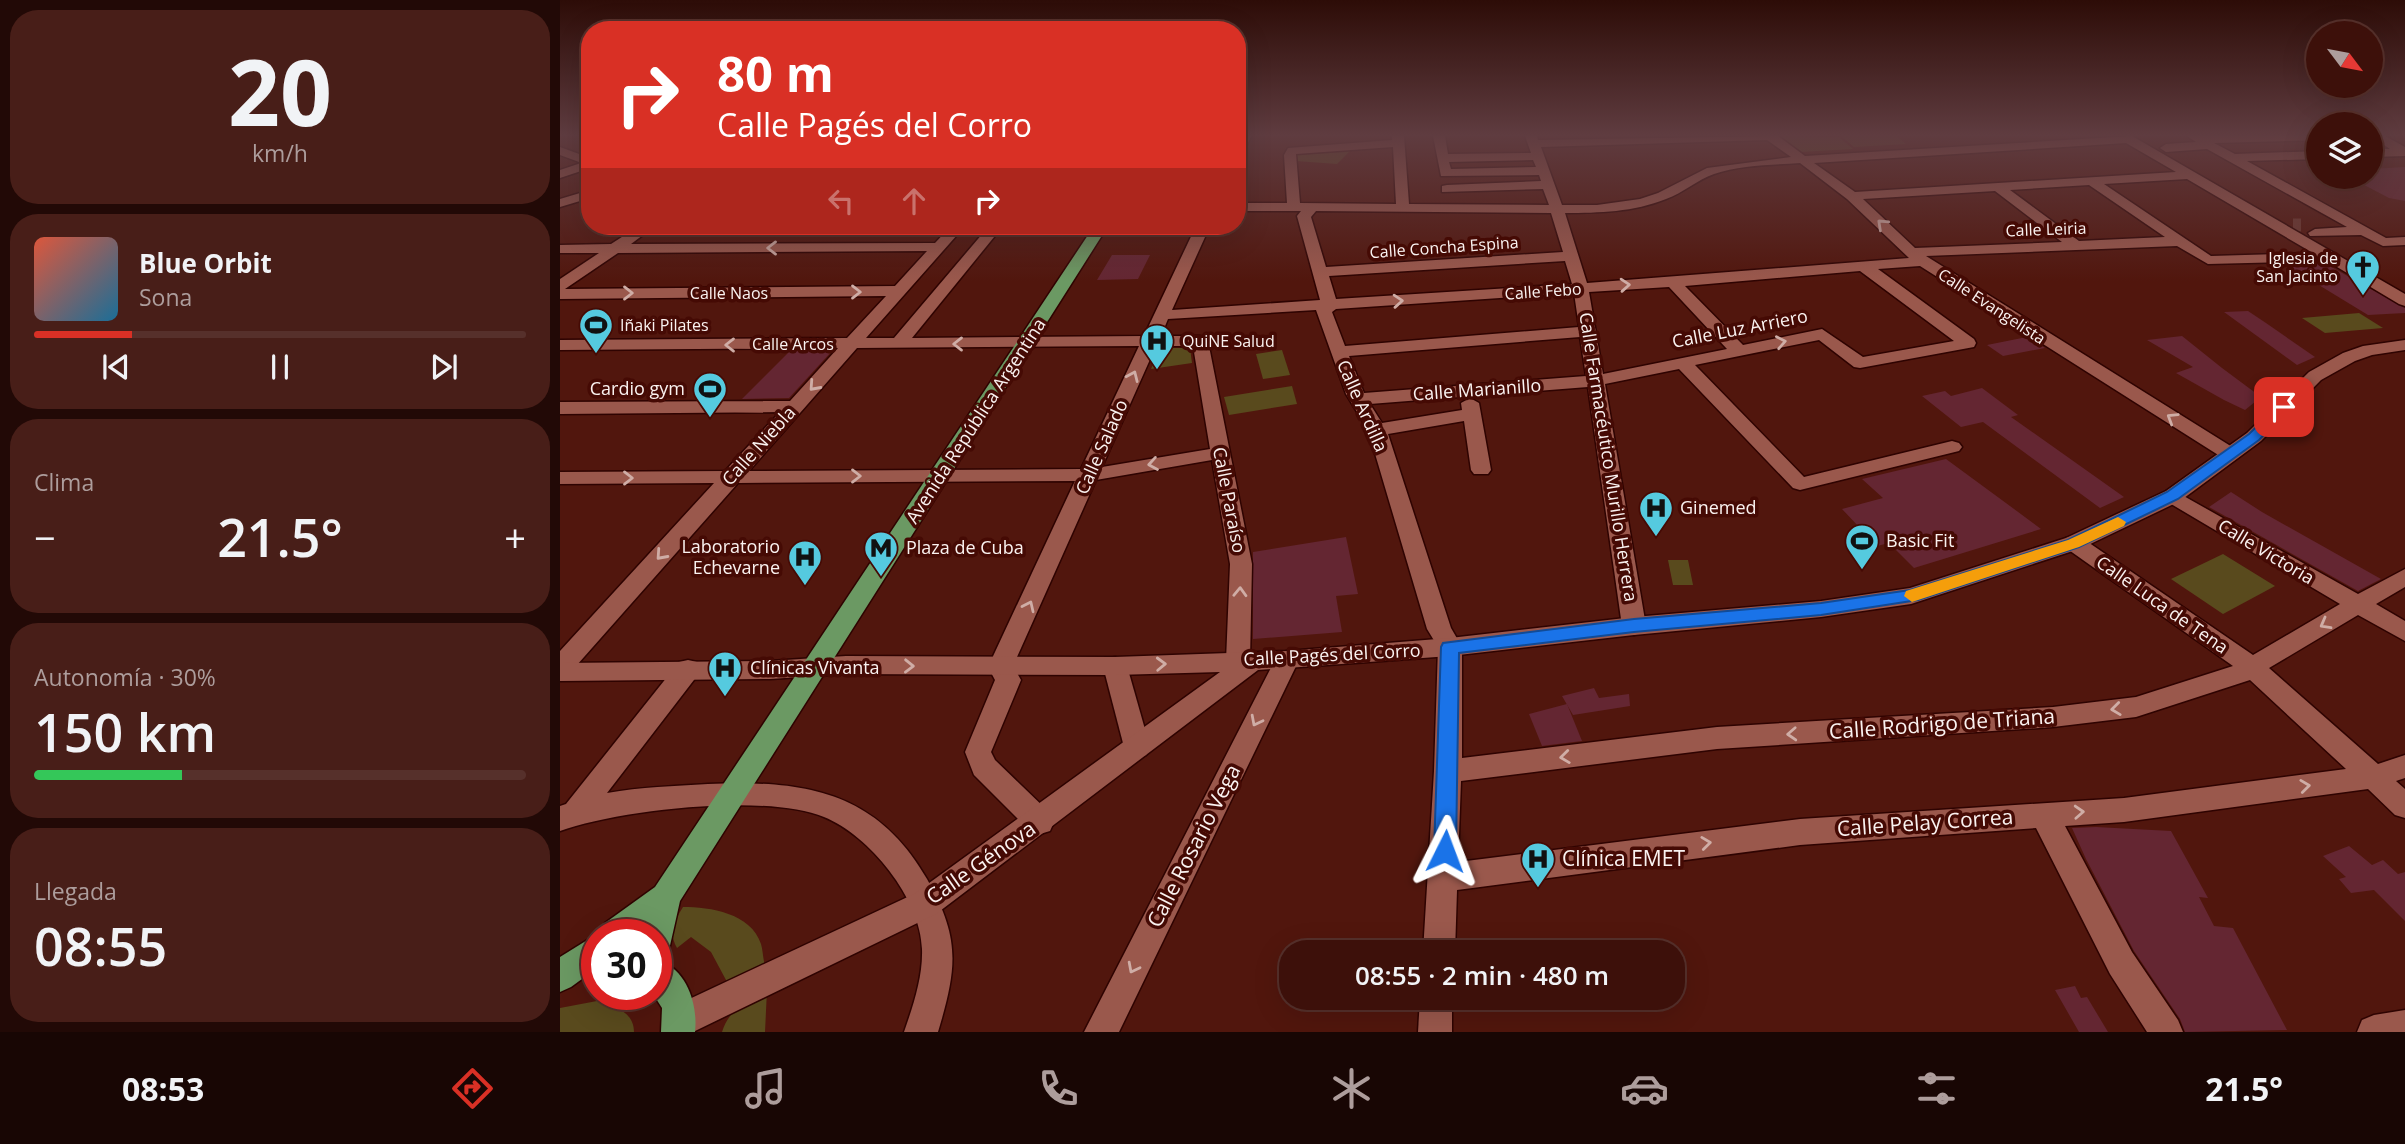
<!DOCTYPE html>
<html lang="es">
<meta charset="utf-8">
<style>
:root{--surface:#3d100a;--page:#481e18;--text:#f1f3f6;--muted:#ad9d9c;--line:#56302b;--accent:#d93025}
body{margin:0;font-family:"Open Sans",sans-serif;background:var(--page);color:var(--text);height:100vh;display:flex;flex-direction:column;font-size:26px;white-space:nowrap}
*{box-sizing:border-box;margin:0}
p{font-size:23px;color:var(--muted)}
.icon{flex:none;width:38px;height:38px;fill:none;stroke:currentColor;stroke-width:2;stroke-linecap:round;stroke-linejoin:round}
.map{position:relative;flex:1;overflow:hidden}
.details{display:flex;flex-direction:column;gap:10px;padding:10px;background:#220906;width:560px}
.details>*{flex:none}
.guide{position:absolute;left:21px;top:21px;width:665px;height:214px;border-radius:28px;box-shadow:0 7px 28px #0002,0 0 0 2px var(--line);background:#d93025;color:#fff;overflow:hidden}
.needle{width:46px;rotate:122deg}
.buttons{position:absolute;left:1746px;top:21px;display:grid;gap:14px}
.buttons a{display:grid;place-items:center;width:77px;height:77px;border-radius:50%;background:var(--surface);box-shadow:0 7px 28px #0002,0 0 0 2px var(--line);font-size:35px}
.speed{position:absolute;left:21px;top:919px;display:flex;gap:14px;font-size:35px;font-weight:700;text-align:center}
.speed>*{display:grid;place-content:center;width:91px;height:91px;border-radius:50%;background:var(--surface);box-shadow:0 7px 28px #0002,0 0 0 2px var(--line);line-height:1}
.speed .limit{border:10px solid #d22;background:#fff;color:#111}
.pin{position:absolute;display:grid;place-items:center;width:60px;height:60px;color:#fff;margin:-30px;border-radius:14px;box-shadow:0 4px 10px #0006}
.me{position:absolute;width:77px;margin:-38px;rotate:3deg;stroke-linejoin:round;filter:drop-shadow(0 0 5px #0008)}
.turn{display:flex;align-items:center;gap:24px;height:147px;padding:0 21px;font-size:32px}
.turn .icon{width:91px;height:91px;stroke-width:2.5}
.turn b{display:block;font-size:49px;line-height:60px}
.lanes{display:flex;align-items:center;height:66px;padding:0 21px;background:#0003;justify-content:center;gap:35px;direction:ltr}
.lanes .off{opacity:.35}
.big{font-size:52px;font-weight:600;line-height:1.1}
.details .card{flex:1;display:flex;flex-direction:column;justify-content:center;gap:10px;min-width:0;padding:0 24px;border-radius:28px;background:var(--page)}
.details .dial{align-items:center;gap:0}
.dial b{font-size:91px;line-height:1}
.song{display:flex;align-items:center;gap:21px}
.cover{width:84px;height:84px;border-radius:10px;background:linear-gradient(135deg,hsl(10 70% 55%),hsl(200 70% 35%))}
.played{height:7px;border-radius:4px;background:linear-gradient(90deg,var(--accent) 20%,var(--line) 20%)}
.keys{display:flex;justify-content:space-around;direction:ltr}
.heat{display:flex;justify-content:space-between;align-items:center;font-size:38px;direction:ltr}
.charge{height:10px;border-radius:5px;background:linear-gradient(90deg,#34c759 30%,var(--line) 0)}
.trip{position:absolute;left:719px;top:940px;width:406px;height:70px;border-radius:28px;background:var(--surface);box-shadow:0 7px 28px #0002,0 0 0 2px var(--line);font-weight:600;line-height:70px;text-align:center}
.menu{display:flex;height:112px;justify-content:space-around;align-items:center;background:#180604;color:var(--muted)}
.menu .icon{width:49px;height:49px}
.menu .on{color:var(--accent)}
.menu b{font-size:32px;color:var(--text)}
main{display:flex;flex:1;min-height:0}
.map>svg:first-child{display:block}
</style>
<main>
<section class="details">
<div class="card dial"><b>20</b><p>km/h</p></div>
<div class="card">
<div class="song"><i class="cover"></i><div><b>Blue Orbit</b><p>Sona</p></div></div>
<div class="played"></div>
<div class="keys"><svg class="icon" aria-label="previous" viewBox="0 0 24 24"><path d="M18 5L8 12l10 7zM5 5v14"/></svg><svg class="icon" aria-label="pause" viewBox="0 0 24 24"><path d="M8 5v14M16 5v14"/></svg><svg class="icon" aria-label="next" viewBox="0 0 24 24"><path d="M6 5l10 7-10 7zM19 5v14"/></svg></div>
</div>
<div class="card"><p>Clima</p>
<div class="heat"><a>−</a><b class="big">21.5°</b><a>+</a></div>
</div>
<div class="card"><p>Autonomía · 30%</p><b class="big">150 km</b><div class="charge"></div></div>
<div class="card"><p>Llegada</p><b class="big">08:55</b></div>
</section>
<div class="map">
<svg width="1845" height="1032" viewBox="0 0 1845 1032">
<rect width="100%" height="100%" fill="#51160d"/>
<g fill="#594a1d">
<path d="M1218,136L1279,137L1293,149L1241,152Z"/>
<path d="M1281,136H1337L1346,144L1294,147Z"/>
<path d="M794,147L777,164L736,161L735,155L739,153Z"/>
<path d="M1799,313L1823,328L1765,333L1742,318Z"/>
<path d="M600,348H630L632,363L591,369Z"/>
<path d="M722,350L730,375L703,379L696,354Z"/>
<path d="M732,386L737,404L669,415L664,397Z"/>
<path d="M1663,554L1715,586L1663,614L1611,579Z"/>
<path d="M1108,560H1128L1133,585H1113Z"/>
<path d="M123,907C150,907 191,913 201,944C203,951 203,959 205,966L176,981L166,980L151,952L131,937L117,948C108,933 115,920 123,907Z"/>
<path d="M207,990L205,1032H162C169,1009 186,1002 207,990Z"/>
<path d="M37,1001C53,1006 74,1011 74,1032H0V1008Z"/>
</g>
<g fill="#642632">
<path d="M1845,167V201L1829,198L1789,177H1811V169Z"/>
<path d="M552,255H590L578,279L537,280Z"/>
<path d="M1766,264L1845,308V313L1808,315L1726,265Z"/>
<path d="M1688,311L1706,323L1755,357L1737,365L1664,312Z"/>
<path d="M1622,336L1662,368L1701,397L1685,410L1664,400L1616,373L1633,367L1587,340Z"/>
<path d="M1467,337L1485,348L1443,356L1427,345Z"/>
<path d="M230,351H272L229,398L182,399Z"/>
<path d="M1422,388L1458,415L1451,417L1564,497L1540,508L1423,422L1401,427L1362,396L1385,391L1391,396Z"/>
<path d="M1386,459L1450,506L1481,529L1354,568L1329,543L1317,546L1282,509L1323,498L1302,479Z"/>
<path d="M1671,492L1702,512L1821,579L1798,591L1649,507Z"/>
<path d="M786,537L798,594L776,596L782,632L693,639V552Z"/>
<path d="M1034,688L1039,698L1069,694L1070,706L1013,715L1002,696Z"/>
<path d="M1007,704L1022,741L982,746L969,714Z"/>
<path d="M1536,827L1611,831L1648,898L1639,897L1654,926L1673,928L1727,1030L1625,1032L1620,1019L1574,951L1526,859L1512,828Z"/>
<path d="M1789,846L1812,865L1823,860L1838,874L1845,872V921L1814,890L1791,893L1779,879L1786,877L1763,856Z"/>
<path d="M1515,986L1521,998L1527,997L1548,1032H1519L1495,990Z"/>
</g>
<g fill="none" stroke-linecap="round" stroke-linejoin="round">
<path stroke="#6a372f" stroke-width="13" stroke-dasharray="13 7" stroke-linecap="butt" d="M1733,225H1741"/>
<g stroke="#2e0301" stroke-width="3">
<g id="street">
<path d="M679,136H691L683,153L677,157Z"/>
<path d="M832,136H844L849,204L989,205L983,189L882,192V186L887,185L981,181L979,175L881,176L873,136H885L888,154L971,153L965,136H977L978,140L1218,136L1245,156L1572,136L1845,294V306L1839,304L1767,261L1648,264L1617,246L1366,256L1677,450L1680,454L1670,460L1663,458L1360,266L1318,269L1414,339L1416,343L1414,347L1300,368L1294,367L1259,340L1135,365L1244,477L1392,441L1399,443L1402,447L1399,451L1240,490L1233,488L1119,369L1045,384L1086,626L1082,632L1074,635L1066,632L1062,626L1028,387L810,404L822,423L902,410L901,403L910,398L919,403L931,470L928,474H914L911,470L904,421L828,434L891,628L902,647V758L1157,727L1493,707L1576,697L1673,666L1506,548L1503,543L1506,538L1514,536L1522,538L1693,655L1780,604L1606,501L1603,496L1606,491L1613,490L1798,594L1845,569V587L1816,604L1845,621V641L1798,615L1709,668L1818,764L1845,755V778L1836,781L1845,789V818L1835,815L1808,789L1564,822L1505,826L1572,952L1618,1020L1623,1032H1587L1550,974L1476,828L1240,845L897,890L895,952H863L874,771L878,647L867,629L808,430L786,394L756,310L608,319L601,336H640L648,341L692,564L690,661L687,668L678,670L669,668L666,661L670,564L652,460L536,480L453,666L461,680L431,752L435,760L490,813L494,822L490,831L480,834L470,831L414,775L405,752L435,680L428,667L515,481L178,483L9,674L0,676V651L154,483L0,484V472L165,471L220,412L0,414V402L230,401L278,348L0,350V340L287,338L326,296L0,299V279L39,253H0V245L51,244L79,226H95L71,244L375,243L391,226H405L306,338H334L429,226H443L352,338L584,336L636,226H650L612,310L760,300L737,216L741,211H677V203H727L724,155L728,148L832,140ZM1207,140L1231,157L1147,168L1098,193L1080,199L1037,205H1002L981,147ZM1566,143L1616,172L1295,192L1254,163ZM833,147L836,204L740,203L736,154ZM973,160L976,167L891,169L889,162ZM1240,163L1287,199L1349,258L1027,283L1005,213C1039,213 1074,212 1106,199C1123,193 1137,180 1154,174C1180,165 1212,165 1240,163ZM1627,179L1753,253L1651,256L1544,184ZM1529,185L1605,237L1519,241L1450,190ZM1435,191L1502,242L1355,248L1303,199ZM756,211L991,213L1003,252L766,267L751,217ZM367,251L335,286L5,289L58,253ZM1005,261L1012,284L776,299L769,276ZM1300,271L1394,341L1303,357L1262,329L1183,345L1125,286ZM1109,287L1167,349L1043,374L1029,292ZM1014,293L1019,327L785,346L772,312L776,309ZM1020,337L1026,376L804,393L789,356ZM579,346L521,469L189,471L297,348ZM596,346H633L650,449L542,467ZM1690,680L1786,769L1564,798L1240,819L898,862L901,781L1157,749L1493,727L1576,717Z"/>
<path d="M1627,136H1759V140L1654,143L1675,154L1759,151V159L1687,161L1826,238L1845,237V245L1823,246L1801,235L1750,236L1748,233L1755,229L1787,227L1647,149L1606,152L1600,148L1606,144L1636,142Z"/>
<path d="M1811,136H1825L1845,147V156L1811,157V149H1830Z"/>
<path d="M0,147L30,158V166L0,155Z"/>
<path d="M30,190V198L0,207V199Z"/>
<path d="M727,651L736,653L739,660L559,1032H524L715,660L718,653Z"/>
<path d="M555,657L564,659L567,666L590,747L586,755L577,758L568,755L564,747L543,666L546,659Z"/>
<path d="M128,660L137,662L140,669L137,676L47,793C81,787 114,786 148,784C243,780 316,790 367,879C401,939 397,968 378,1032H344C353,1006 363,977 362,949C361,899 309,835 264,817C206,793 58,810 0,831V806L6,804L119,662Z"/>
<path d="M860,998H892V1032H858Z"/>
<path d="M1845,1010V1032H1797L1802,1020L1814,1015Z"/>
</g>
</g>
<g stroke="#2e0301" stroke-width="3">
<g id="secondary">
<path d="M30,160V168L0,178V170Z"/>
<path d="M1845,340V350L1812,355L1795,361L1761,380L1701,441L1620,501L1522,548L1351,604L1261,617L1074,635L890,656L698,670L376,914L133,1032H108L103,1021L108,1009L354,894L660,672L555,675L286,674L210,679L0,681V663L210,661L286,656L555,657L727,651L890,638L1074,617L1261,601L1350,588L1506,538L1606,491L1687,433L1749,372L1783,353L1803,346Z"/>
</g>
</g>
<g stroke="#2e0301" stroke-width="3">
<g id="primary">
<path d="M534,226H548L120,901L107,959L101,961C128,972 138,1006 135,1032H101L102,1008L93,994H96V934H83V932L80,934H41L45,923L95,887Z"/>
<path d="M37,934V968L11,987L0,992V957Z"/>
</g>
</g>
<use href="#street" fill="#9a584c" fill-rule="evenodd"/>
<use href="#secondary" fill="#9a584c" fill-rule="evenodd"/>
<use href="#primary" fill="#6b9963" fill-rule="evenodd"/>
</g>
<defs><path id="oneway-chevron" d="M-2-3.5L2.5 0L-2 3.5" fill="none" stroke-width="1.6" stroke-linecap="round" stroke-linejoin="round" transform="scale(1.75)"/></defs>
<g stroke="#cfada6">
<use href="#oneway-chevron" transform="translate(1322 224) rotate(-137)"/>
<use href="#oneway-chevron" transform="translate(212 248) rotate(180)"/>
<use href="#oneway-chevron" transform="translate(1065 285) rotate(-4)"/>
<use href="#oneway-chevron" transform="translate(296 292)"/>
<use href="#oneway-chevron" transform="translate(68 293)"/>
<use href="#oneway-chevron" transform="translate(838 301) rotate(-4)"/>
<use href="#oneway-chevron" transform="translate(1221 342) rotate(-11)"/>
<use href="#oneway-chevron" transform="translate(398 344) rotate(180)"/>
<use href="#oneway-chevron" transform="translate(170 345) rotate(180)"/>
<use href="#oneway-chevron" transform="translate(573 376) rotate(-66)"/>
<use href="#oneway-chevron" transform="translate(254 386) rotate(132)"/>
<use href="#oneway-chevron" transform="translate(1612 418) rotate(-148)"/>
<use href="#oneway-chevron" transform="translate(593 464) rotate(170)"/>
<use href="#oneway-chevron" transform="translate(296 476)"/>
<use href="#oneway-chevron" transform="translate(68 478)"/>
<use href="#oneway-chevron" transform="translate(101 555) rotate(132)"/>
<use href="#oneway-chevron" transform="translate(680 592) rotate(-88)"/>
<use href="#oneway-chevron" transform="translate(469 606) rotate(-65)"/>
<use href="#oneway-chevron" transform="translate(1765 624) rotate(151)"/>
<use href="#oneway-chevron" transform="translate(601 664) rotate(-2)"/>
<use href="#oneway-chevron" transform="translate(349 666) rotate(1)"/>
<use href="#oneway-chevron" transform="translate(1556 709) rotate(173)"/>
<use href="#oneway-chevron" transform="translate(696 721) rotate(117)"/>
<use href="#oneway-chevron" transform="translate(1232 734) rotate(177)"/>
<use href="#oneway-chevron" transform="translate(1005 757) rotate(173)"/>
<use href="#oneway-chevron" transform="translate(1745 786) rotate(-7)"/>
<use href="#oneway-chevron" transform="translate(1519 812) rotate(-3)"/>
<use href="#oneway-chevron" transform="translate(1146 843) rotate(-7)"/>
<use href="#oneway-chevron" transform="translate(573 968) rotate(117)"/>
</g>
<linearGradient id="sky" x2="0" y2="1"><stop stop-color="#2d0c07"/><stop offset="0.48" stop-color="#5f3c40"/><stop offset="1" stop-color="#5f3c40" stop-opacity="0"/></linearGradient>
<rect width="1845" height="281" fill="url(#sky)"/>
<path fill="#1a73e8" stroke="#114b97" stroke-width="2" d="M1724,402L1731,407L1699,440L1618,499L1519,547L1358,600L1261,615L1074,632L899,653L896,851L893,858L885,861L877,858L874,851L881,647L883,643L1074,619L1261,603L1350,590L1508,540L1607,492L1689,434L1720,404Z"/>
<path fill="#f59e0b" d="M1558,517L1566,522L1564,526L1519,547L1352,602L1344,596L1346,591L1508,540Z"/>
<defs>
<g id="church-pin" transform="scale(1.75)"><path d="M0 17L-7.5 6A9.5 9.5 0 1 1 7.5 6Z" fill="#55cadf" stroke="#450a04"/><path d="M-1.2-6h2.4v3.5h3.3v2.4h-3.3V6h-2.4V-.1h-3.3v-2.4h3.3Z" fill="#111"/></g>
<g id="stadium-pin" transform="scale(1.75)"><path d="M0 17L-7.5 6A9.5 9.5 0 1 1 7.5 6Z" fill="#55cadf" stroke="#450a04"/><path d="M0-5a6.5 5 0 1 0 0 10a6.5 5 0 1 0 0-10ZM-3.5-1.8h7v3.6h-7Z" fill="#111"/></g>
<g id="hospital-pin" transform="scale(1.75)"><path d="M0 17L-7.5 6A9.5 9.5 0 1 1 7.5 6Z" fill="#55cadf" stroke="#450a04"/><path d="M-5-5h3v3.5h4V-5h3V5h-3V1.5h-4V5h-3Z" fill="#111"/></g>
<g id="metro-pin" transform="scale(1.75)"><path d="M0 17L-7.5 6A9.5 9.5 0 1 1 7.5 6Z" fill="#55cadf" stroke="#450a04"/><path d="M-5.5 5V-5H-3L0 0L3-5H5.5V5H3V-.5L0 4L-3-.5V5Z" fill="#111"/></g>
</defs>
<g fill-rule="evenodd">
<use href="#church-pin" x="1803" y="267"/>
<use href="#stadium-pin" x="36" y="325"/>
<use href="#hospital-pin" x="597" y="341"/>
<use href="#stadium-pin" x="150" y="389"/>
<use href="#hospital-pin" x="1096" y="508"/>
<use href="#stadium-pin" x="1302" y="541"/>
<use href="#metro-pin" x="321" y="548"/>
<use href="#hospital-pin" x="245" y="557"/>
<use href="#hospital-pin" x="165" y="668"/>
<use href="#hospital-pin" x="978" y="859"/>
</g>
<g text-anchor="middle" stroke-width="7" stroke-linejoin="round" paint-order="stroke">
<g font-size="16" fill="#faf2f0" stroke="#450a04">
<text transform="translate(1486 229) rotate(-2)" y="6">Calle Leiria</text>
<text transform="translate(884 247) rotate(-4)" y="6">Calle Concha Espina</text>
<text transform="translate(983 291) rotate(-4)" y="6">Calle Febo</text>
<text x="169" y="299">Calle Naos</text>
<text transform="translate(1432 306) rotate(33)" y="6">Calle Evangelista</text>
<text x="233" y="350">Calle Arcos</text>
</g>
<g font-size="16" fill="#faf2f0" stroke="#450a04" text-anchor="start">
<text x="1778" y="264" text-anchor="end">Iglesia de<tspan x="1778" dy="18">San Jacinto</tspan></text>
<text x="60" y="331">Iñaki Pilates</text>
<text x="622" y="347">QuiNE Salud</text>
</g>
<g font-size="18" fill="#faf2f0" stroke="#450a04">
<text transform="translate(1180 329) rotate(-11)" y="6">Calle Luz Arriero</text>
<text transform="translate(917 390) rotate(-4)" y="6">Calle Marianillo</text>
<text transform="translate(802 406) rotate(66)" y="6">Calle Ardilla</text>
<text transform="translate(416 421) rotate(-57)" y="6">Avenida República Argentina</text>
<text transform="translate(199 446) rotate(-48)" y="6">Calle Niebla</text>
<text transform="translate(542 447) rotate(-66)" y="6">Calle Salado</text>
<text transform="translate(1048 457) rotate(81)" y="6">Calle Farmacéutico Murillo Herrera</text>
<text transform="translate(669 500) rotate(79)" y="6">Calle Paraíso</text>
<text transform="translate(1706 552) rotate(31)" y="6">Calle Victoria</text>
<text transform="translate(1602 605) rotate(35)" y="6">Calle Luca de Tena</text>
<text transform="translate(772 655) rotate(-3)" y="6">Calle Pagés del Corro</text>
</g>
<g font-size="18" fill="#faf2f0" stroke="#450a04" text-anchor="start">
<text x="125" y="395" text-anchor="end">Cardio gym</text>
<text x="1120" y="514">Ginemed</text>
<text x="1326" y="547">Basic Fit</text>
<text x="220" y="553" text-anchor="end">Laboratorio<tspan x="220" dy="21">Echevarne</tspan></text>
<text x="346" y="554">Plaza de Cuba</text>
<text x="190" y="674">Clínicas Vivanta</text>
</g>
<g font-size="21" fill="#faf2f0" stroke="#450a04">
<text transform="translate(1382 724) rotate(-4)" y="7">Calle Rodrigo de Triana</text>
<text transform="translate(1365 823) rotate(-4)" y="7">Calle Pelay Correa</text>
<text transform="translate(634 846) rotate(-63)" y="7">Calle Rosario Vega</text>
<text transform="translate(421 863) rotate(-35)" y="7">Calle Génova</text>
</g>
<g font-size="21" fill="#faf2f0" stroke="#450a04" text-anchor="start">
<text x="1002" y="866">Clínica EMET</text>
</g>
</g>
</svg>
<div class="buttons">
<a><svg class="needle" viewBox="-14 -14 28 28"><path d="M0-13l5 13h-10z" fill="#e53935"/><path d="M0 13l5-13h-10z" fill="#ad9d9c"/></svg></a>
<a><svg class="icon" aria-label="layers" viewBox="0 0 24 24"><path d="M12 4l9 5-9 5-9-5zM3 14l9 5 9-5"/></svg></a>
</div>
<div class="speed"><div class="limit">30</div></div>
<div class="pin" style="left:1724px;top:407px;background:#d93025"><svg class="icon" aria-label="arrive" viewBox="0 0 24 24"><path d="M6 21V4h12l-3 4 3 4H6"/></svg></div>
<svg class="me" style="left:885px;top:851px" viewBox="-20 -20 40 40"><path d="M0-17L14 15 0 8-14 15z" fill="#1a73e8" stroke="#fff" stroke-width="4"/></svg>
<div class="trip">08:55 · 2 min · 480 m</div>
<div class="guide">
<div class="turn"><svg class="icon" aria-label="right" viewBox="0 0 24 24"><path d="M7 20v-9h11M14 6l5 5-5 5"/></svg><div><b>80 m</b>Calle Pagés del Corro</div></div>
<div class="lanes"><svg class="icon off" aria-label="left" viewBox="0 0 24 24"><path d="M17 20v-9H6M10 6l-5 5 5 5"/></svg><svg class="icon off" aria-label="ahead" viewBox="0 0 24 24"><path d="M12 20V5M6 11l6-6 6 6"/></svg><svg class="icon" aria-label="right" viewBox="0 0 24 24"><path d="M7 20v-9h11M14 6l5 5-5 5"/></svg></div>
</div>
</div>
</main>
<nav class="menu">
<b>08:53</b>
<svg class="icon on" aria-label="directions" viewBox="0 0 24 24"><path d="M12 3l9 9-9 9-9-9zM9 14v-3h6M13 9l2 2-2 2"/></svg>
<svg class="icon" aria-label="music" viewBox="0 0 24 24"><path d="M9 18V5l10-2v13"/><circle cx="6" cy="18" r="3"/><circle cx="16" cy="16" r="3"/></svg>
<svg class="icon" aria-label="phone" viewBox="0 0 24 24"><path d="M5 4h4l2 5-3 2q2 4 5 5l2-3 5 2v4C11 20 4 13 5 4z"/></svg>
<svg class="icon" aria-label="climate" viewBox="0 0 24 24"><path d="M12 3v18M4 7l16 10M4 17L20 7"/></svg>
<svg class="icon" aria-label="car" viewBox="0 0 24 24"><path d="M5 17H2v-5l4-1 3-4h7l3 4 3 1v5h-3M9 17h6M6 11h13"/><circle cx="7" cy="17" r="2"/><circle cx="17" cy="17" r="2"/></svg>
<svg class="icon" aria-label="filters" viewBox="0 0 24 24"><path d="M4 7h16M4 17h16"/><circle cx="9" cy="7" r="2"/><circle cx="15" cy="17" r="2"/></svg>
<b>21.5°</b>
</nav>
